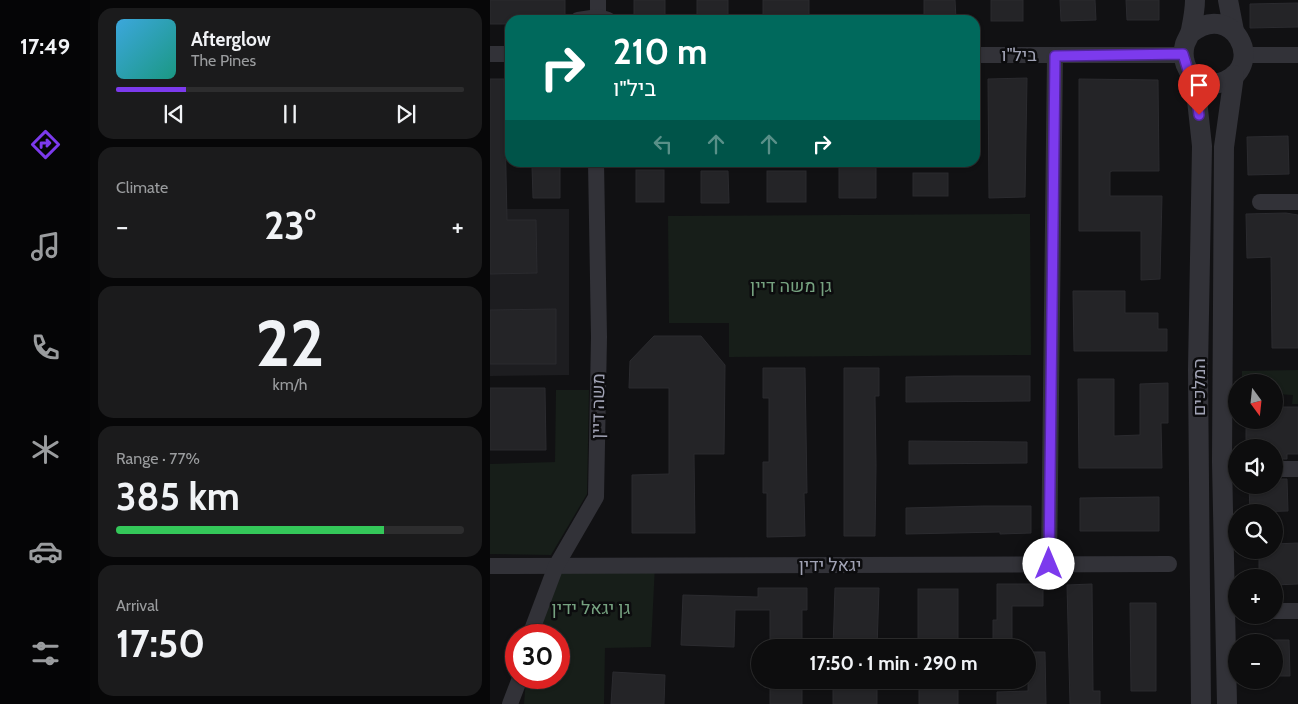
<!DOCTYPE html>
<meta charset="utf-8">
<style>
:root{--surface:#0d0d0e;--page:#1b1b1c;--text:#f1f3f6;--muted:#9a9c9e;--line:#2d2d2e;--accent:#7c3aed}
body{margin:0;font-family:Cabin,Heebo,sans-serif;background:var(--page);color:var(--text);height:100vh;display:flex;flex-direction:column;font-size:19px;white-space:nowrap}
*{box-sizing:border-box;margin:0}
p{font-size:16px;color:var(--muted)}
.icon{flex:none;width:28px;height:28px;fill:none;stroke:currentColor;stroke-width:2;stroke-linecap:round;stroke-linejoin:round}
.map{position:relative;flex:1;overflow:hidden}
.drawer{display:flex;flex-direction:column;gap:8px;padding:8px;background:#070708;width:400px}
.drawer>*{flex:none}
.banner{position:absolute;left:15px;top:15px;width:475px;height:152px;border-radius:15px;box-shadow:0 1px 4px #0004,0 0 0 1px var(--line);background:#00695c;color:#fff;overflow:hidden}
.needle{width:32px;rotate:165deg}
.tools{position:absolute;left:738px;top:374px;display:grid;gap:10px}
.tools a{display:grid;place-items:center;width:55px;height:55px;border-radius:50%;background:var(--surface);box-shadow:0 1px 4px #0004,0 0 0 1px var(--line);font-size:25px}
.speed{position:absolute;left:15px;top:624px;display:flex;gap:10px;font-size:25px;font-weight:700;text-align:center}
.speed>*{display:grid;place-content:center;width:65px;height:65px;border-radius:50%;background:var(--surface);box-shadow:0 1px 4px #0004,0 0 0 1px var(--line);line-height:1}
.speed .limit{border:8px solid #d22;background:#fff;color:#111}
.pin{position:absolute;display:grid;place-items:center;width:42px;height:42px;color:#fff;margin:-51px -21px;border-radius:50% 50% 50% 0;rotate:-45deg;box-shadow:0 0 5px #0007}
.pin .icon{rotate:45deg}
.me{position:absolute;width:55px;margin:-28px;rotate:0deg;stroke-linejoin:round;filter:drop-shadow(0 0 4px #0008)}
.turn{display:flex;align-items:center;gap:18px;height:105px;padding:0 25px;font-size:22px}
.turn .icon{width:65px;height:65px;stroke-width:2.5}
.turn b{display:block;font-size:35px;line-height:42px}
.lanes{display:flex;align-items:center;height:48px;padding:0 25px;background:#0003;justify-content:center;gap:25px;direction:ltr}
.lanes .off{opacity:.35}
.big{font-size:38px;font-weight:700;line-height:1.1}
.drawer .card{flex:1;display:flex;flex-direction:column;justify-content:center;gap:8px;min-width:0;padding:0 18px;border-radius:15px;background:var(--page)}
.drawer .dial{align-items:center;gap:0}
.dial b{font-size:65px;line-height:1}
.song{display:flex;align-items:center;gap:15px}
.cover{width:60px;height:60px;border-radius:8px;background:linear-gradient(135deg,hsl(200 70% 55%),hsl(170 70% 35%))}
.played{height:5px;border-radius:2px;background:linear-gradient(90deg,var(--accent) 20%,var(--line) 20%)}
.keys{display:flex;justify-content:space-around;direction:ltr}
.heat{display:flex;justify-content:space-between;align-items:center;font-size:28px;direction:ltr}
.charge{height:8px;border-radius:4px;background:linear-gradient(90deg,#34c759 77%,var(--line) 0)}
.trip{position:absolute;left:261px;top:639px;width:285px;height:50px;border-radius:25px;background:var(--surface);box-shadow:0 1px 4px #0004,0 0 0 1px var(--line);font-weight:700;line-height:50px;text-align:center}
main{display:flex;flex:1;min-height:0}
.tabs{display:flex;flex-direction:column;width:90px;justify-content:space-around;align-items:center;background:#050506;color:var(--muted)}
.tabs .icon{width:35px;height:35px}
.tabs .on{color:var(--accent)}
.tabs b{font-size:22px;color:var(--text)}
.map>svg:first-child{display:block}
</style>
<main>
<nav class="tabs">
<b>17:49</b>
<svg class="icon on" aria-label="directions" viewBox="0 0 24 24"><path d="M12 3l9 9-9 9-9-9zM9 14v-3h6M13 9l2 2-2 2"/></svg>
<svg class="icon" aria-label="music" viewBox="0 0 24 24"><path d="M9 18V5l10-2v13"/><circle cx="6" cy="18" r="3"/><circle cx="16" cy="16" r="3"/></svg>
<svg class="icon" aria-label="phone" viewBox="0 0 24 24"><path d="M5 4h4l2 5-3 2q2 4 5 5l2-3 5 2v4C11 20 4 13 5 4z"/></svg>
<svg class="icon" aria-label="climate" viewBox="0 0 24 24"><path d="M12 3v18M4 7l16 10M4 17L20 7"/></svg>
<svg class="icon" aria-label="car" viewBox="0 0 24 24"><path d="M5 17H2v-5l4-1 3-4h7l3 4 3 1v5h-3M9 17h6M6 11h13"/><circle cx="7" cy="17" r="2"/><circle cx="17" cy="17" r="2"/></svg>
<svg class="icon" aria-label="filters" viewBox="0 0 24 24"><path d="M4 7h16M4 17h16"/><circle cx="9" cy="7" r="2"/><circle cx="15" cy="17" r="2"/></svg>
</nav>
<section class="drawer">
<div class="card">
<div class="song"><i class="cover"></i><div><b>Afterglow</b><p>The Pines</p></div></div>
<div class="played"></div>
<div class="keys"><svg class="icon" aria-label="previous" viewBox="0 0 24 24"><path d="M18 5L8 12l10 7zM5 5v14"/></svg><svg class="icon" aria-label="pause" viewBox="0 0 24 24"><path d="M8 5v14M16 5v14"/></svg><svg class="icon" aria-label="next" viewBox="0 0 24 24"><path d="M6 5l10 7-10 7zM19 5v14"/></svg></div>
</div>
<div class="card"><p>Climate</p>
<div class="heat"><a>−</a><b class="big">23°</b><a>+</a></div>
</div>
<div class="card dial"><b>22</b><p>km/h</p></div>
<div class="card"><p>Range · 77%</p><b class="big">385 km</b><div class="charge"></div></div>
<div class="card"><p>Arrival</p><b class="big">17:50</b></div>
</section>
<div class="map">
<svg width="808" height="704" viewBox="0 0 808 704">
<rect width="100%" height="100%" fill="#111113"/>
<path fill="#1d1d20" d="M0,209H79V375L0,376Z"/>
<g fill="#171e19">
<path d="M540,214L541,355L239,357V323H179L178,216Z"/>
<path d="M808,370V404H802L803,395L784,394V382H752V371Z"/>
<path d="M66,390H99L97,494L61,555L0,554V464L65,462Z"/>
<path d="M165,565L161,647L115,648L114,704H34L36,678H69V635H42L66,566Z"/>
</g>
<g fill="#242427" stroke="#2b2b2f">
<path d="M0,0H75V20H20V24H0Z"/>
<rect x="144" y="0" width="31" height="20"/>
<rect x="207" y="0" width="31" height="20"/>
<rect x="273" y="0" width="46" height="20"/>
<path d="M434,0H465L466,19L434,20Z"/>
<rect x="501" y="0" width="32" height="21"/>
<path d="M570,0H605L606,20L571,21Z"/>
<path d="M636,0H669V20H637Z"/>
<path d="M808,3V27L760,28V4Z"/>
<path d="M537,78L535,197L499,198L498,79Z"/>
<path d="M0,79H14L17,220H46L47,273L0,274Z"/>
<path d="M589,79L668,80L669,171H622L620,172V196H672L670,279L651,280V231H589Z"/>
<path d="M798,136L799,174L758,175L757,137Z"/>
<path d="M42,166H70V198H43Z"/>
<path d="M386,166V198H349V167Z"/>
<rect x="146" y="170" width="28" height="32"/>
<path d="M211,171H238L239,203H211Z"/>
<rect x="277" y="171" width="39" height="31"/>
<rect x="423" y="173" width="35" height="23"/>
<path d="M796,213L808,215V348H782L781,257L757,258L756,214Z"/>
<path d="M583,291H635V313H668V329H677V351H584Z"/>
<path d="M66,309V364H0V310Z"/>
<path d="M164,336H211L235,365L234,454H204L205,533H142V475L179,474V388H139L140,361Z"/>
<path d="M273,368H315L317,493H314L315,536L277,537V493H273V462H279V398H273Z"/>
<path d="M354,368H389V396H385L386,466L385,536H354Z"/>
<path d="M465,376H540V401L416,402V377Z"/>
<path d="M588,379H624V436L650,435V384L678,383V423H671L672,468H589Z"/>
<path d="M0,388H55L56,450H0Z"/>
<path d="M784,407H808V454H797V459H784V448H756V420H784Z"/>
<path d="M419,441L537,442V463L419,464Z"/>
<path d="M784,479H797L798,511L760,512L759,485H784Z"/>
<path d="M669,497V531H590V498Z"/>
<path d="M494,506H541V533L510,534V532L416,534V508Z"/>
<path d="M808,543V584L784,585V578H769V550H784V544Z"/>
<path d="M507,584H553V606H522V640H503V620H507Z"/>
<path d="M602,584L603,691H610V704H580L577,585Z"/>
<path d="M268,588H317V610H312V648H280V610H245L244,647L191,645L193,595L268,597Z"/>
<path d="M345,588H389L387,648H343Z"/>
<rect x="428" y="589" width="40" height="59"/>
<path d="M640,603H666V691H641Z"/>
<path d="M784,640H799L800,676H784Z"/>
<path d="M538,652H555L556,704H507V692L538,691Z"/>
<path d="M123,672L175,675L174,704H121Z"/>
<rect x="280" y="680" width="32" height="24"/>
<rect x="343" y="680" width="44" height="24"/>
<rect x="429" y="680" width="39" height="24"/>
</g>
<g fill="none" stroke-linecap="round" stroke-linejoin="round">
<g stroke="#323238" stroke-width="16">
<path d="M108,17V0"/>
<path d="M88,20L108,17L118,20"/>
<path d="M0,54H20"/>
<path d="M485,55H693"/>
<path d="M753,55H808"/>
<path d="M770,202H808"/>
<path d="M784,469H808"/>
<path d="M559,564L565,55"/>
<path d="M0,566L679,564"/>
<path d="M784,611H808"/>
<path d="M40,635L66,566L106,497L109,337L106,162"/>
<path d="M20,704L30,678"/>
</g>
<g stroke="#323238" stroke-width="20">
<path d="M738,0L744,31"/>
<path d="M701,33C742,0 776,64 735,81C727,85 717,83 709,80C696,73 691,58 695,44C697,39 700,35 701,30C703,20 705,10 705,0"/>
<path d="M699,71L707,100L712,146L708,370L711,704"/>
<path d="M737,704L732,462L734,147L744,75"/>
</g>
</g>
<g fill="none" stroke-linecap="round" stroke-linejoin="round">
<g stroke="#51269a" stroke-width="12">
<path id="route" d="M559,564L565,56L693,54L707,100L709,115"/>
</g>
<use href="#route" stroke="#7c3aed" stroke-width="9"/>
</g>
<g text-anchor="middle" stroke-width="5" stroke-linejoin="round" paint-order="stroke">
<g font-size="18" fill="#a1a3b5" stroke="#0c0c0e">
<text x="529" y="61">ביל"ו</text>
<text transform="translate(709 387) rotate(-90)" y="6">המלכים</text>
<text transform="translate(108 406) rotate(-89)" y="6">משה דיין</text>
<text x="340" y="571">יגאל ידין</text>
</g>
<g font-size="18" fill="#76a280" stroke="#0c0c0e">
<text x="301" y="292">גן משה דיין</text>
<text x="101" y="614">גן יגאל ידין</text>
</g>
</g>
</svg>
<div class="tools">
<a><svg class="needle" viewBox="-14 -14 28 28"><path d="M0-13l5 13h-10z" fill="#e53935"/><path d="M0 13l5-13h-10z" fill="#9a9c9e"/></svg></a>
<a><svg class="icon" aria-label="sound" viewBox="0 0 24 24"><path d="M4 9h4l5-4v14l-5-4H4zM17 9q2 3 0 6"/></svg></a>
<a><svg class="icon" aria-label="search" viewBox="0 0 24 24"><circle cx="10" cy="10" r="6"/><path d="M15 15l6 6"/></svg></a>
<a>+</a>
<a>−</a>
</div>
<div class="speed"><div class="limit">30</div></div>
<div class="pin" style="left:709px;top:115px;background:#d93025"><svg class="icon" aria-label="arrive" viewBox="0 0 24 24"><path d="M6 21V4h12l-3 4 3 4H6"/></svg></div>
<svg class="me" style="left:559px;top:564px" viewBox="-20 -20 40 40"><circle r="19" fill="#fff"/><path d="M0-13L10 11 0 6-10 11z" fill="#7c3aed"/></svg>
<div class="trip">17:50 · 1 min · 290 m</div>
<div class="banner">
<div class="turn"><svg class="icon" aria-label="right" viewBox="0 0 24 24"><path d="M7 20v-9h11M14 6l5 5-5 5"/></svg><div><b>210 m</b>ביל&quot;ו</div></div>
<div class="lanes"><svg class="icon off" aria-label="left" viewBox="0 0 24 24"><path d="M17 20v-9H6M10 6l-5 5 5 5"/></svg><svg class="icon off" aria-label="ahead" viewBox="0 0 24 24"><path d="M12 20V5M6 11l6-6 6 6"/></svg><svg class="icon off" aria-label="ahead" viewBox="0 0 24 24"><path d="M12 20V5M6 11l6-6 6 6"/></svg><svg class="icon" aria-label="right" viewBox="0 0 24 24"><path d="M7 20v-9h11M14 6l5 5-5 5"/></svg></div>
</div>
</div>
</main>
